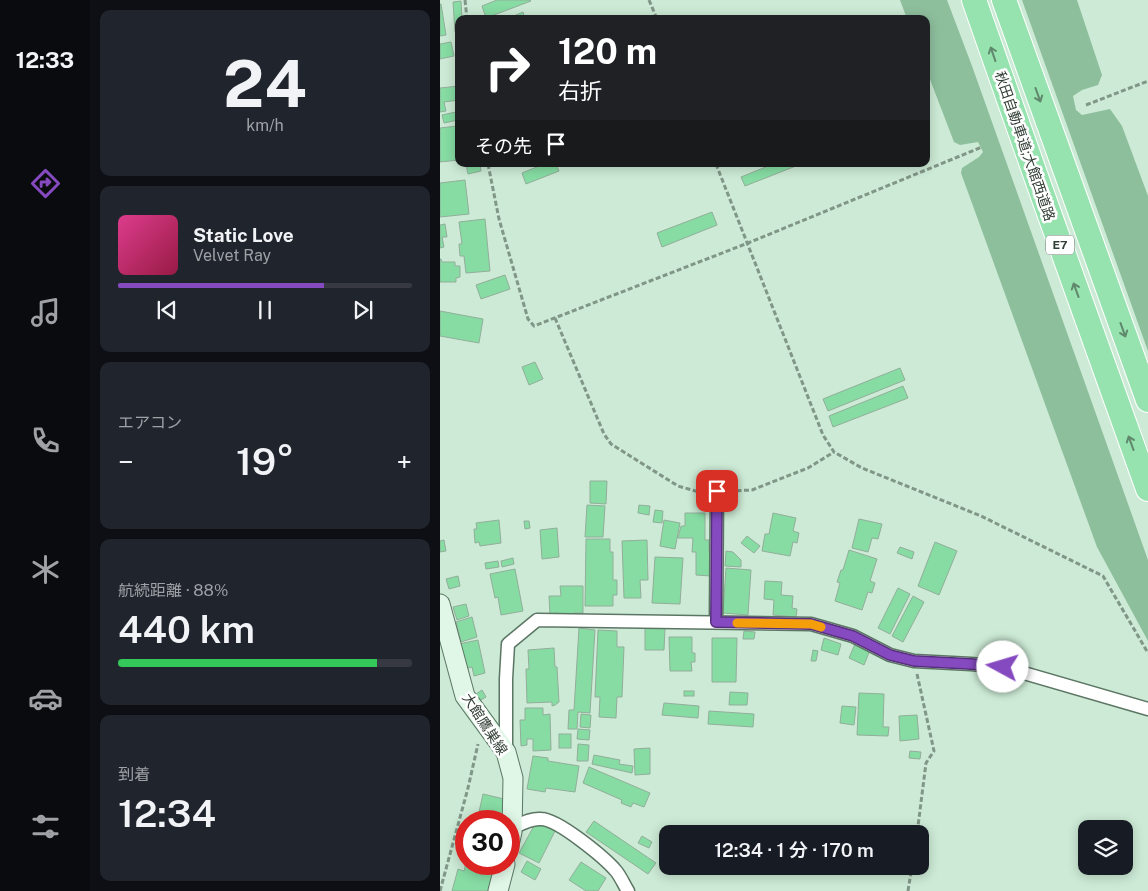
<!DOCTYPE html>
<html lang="ja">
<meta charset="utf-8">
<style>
:root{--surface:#171b24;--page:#20242c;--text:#f1f3f6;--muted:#9ea1a6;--line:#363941;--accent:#854ac0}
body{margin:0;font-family:"Public Sans","Noto Sans JP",sans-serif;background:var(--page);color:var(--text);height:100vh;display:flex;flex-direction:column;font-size:19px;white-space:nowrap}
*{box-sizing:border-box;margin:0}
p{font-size:16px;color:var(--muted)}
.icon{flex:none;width:28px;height:28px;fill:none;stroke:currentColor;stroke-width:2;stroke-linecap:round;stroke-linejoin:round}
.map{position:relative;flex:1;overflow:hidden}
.details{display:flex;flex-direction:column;gap:10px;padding:10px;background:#0d0f14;width:350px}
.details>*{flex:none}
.top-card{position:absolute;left:15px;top:15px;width:475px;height:152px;border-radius:10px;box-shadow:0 2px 12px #0003;background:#202124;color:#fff;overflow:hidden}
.tools{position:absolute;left:638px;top:820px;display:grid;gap:10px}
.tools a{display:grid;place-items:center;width:55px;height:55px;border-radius:10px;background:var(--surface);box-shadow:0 2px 12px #0003;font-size:25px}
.speed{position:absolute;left:15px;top:810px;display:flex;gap:10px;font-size:25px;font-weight:700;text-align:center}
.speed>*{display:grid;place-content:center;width:65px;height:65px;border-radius:50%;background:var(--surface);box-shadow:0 2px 12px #0003;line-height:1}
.speed .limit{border:8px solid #d22;background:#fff;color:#111}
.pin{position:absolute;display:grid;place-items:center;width:42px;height:42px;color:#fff;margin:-21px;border-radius:10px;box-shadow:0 2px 8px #0006}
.me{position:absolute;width:55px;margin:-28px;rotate:276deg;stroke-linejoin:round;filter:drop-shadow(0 0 4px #0008)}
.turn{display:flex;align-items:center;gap:18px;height:105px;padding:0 20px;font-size:22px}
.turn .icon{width:65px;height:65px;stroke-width:2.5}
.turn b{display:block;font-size:35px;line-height:42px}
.then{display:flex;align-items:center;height:48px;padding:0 20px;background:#0003;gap:10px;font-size:19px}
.big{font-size:38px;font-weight:600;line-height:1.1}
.details .tile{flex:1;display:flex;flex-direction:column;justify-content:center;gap:8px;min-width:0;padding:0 18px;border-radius:10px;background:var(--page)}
.details .dial{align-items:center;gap:0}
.dial b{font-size:65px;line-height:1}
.song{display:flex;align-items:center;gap:15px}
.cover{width:60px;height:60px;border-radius:8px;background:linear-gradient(135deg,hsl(330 70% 55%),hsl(340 70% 35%))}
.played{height:5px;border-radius:2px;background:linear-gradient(90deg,var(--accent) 70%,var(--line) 70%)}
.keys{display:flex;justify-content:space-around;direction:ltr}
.heat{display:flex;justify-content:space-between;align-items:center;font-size:28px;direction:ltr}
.charge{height:8px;border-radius:4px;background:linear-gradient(90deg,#34c759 88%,var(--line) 0)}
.trip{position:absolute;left:219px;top:825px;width:270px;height:50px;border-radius:10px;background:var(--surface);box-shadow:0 2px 12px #0003;font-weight:600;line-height:50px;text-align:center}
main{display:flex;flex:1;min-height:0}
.tabs{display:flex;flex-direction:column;width:90px;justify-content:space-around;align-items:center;background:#090b0e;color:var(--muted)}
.tabs .icon{width:35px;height:35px}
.tabs .selected{color:var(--accent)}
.tabs b{font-size:22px;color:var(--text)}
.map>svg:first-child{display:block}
</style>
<main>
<nav class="tabs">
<b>12:33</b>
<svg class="icon selected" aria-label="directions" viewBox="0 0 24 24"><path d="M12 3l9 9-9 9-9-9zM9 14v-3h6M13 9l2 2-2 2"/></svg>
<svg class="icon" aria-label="music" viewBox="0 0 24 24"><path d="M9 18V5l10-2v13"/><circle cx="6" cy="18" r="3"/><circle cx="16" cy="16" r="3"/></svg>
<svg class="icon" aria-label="phone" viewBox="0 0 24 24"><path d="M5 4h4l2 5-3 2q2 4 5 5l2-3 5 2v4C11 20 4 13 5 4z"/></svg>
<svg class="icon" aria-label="climate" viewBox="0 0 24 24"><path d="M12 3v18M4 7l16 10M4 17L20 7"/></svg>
<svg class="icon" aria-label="car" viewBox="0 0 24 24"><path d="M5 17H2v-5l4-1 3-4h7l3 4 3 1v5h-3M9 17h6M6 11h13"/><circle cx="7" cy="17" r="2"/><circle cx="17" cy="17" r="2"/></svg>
<svg class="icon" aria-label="filters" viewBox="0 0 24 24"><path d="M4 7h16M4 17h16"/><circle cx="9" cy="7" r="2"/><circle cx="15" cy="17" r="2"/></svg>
</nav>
<section class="details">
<div class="tile dial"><b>24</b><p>km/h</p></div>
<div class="tile">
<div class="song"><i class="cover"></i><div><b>Static Love</b><p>Velvet Ray</p></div></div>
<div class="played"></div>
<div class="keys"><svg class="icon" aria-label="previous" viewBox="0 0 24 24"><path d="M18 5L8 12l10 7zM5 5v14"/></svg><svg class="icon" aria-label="pause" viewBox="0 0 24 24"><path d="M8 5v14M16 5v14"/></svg><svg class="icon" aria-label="next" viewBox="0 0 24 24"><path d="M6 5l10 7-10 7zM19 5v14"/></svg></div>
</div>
<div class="tile"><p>エアコン</p>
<div class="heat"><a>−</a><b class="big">19°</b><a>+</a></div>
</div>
<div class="tile"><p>航続距離 · 88%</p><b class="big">440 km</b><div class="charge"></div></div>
<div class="tile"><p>到着</p><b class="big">12:34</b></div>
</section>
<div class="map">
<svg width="708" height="891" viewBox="0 0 708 891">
<rect width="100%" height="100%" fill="#ccead5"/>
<g fill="#8ebf9d">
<path d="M460,0H507L532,66L708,560V641L657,547L521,173L522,168L539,157L543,152L538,142L520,145L514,142L486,69V19H467Z"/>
<path d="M582,0H637L662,75L658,85L642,90L633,96L636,110L642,115L670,109L682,126L708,196V351Z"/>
</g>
<g fill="#86dca3" stroke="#92ae9a">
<path d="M57,0H90L91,1L46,18L42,6Z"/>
<path d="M21,1L22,19H19V32H15L13,2Z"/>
<path d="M0,4H1L6,35L0,36Z"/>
<path d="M83,12L85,19H67Z"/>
<path d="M11,42L14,56L0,59V44Z"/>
<path d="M19,86V100L4,102L6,111L0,112V88Z"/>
<path d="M16,112L18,120L4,123L2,115Z"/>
<path d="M17,126L19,138V160L0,162V128Z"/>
<path d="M26,164H40L41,171L28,174Z"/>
<path d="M104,164H116L119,171L86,184L82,173Z"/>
<path d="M333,164H355L356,166L305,186L301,177Z"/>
<path d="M25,180L29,214L0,217V183Z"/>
<path d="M272,212L277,225L222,247L217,233Z"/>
<path d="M45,219L50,271L26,273L24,256H20L19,244H22L19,222Z"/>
<path d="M5,224L7,237H2L4,247L0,248V225Z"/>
<path d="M0,259H1L2,262H15V266H20V277L16,278V282H0Z"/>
<path d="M65,275L70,289L41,299L36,285Z"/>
<path d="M0,311L43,319L39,343L0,336Z"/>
<path d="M95,362L103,379L89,385L82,367Z"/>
<path d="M460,368L465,380L388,411L383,399Z"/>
<path d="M463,386L468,398L393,427L389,416Z"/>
<path d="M150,481H167L166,504L150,503Z"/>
<path d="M147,505L165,506L163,537H145Z"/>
<path d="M199,505L210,506L209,515L198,513Z"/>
<path d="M215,510L223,511L222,523L213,522Z"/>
<path d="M245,513H265V540H269V552H271V576L256,575V552H252L253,538H238L241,526H245Z"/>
<path d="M333,513L356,518L353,531L359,533L357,543L353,542L350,556L322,551L325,534H329Z"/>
<path d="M419,519L442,524L438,539L432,538L428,552L412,548Z"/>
<path d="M59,520L61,543L40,546L39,542L35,543L34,529H37L36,523Z"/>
<path d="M224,520L240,523L235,549L220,546Z"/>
<path d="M84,521H89L90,528L85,529Z"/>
<path d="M117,528L119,557L102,559L100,530Z"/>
<path d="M307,536L320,546L314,553L301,543Z"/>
<path d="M146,539H170V552H173V580H177V595H173V606H145Z"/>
<path d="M4,540L6,551L0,552V541Z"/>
<path d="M207,540L208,580H200L201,598H184L182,541Z"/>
<path d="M495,542L517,551L499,595L478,586Z"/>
<path d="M460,547L474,552L472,559L457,553Z"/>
<path d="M409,550L437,559L430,581L435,583L432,593L428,592L422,610L395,601L400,583L397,582L401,570H403Z"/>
<path d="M286,551L293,552L301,560V567L285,566Z"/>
<path d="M215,557L243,558L240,604L212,603Z"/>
<path d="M73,558L74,564L62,567L61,561Z"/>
<path d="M58,561L59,567L46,569L45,563Z"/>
<path d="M286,568L311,570L308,615L283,613Z"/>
<path d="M75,569L83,611L61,615L58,597L55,598L50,574Z"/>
<path d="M18,576L20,586L9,589L6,579Z"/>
<path d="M325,581L342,582L341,595L353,596L352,608L357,609L356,617L333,615L334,600L324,599Z"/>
<path d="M120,586H143V613H134V616L118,617V613L110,614L109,596H121Z"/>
<path d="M458,588L470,594L450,634L438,628Z"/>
<path d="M473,596L484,602L463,642L452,636Z"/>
<path d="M26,604L29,616L17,620L13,607Z"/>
<path d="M32,617L37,637L21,642L16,622Z"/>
<path d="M205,627L225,628L224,650H205Z"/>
<path d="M139,628L155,630L150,713L138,712L137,729H128L129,710H134Z"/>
<path d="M158,630L177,631V647H184L182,697H177L176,718L159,717L160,697H155Z"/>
<path d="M304,631L315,632L314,639H303Z"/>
<path d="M229,637H252V653H255V662H251L252,671H230Z"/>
<path d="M272,638H297L296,682H272Z"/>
<path d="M384,638L401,644L398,655L381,650Z"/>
<path d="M38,640L45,673L34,676L32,667L25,669L19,644Z"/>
<path d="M415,644L430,650L424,665L409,658Z"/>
<path d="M114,648L115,667H117L119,702L115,705L112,706V702L87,703L86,669H89L88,650Z"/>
<path d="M373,650L378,651L376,661H371Z"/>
<path d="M42,690L46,697L39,701L36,694Z"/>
<rect x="244" y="691" width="10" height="5"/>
<path d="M290,692L308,693L307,705H289Z"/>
<path d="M419,693L444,694L443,727H449L448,736L417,735Z"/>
<path d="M224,703L259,706L258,718L222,715Z"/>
<path d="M402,706L416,707L414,725L400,723Z"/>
<path d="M85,708H103V715L110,714L111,750L93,751V739H87V745L81,746L80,720H85Z"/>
<path d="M269,711L314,714L313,727L268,724Z"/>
<path d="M141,714L151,715L150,728L140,727Z"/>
<path d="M477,715L479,739L460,741L459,716Z"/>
<path d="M138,729L150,730L149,740L137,739Z"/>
<rect x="119" y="734" width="12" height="14"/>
<path d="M138,744L149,745L148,761H137Z"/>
<path d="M210,748V774L195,775L194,749Z"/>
<path d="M470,751L481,752L480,759L469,758Z"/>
<path d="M154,755L180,760L179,764L193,766L192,773L152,764Z"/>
<path d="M93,756L108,758V761L139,766L135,792L106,788L105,792L87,789Z"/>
<path d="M149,767L210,793L204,807L193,803L191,807L181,803L182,800L143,783Z"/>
<path d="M43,794L64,799L62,809L67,811L65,821H37Z"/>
<path d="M154,821L216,863L208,874L146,832Z"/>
<path d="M106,823L116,829L99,863L79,853L95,824Z"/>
<path d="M202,836L212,842L209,848L198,843Z"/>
<path d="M87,861L101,869L95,880L81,872Z"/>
<path d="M141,862L166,878L158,891H146L129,880Z"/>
<path d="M26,863L55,864L48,891H12L18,869L24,871Z"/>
</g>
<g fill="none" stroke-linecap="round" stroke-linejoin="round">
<g stroke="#5c7664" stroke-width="15">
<g id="minor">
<path d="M276,622L277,491"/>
<path d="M66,752V679L68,644L97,620L371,624L413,636L450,655L474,661L531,664L563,667L708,709"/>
<path d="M72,828C81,824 91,818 101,819C118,819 165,858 176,871C181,877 184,885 188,891"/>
</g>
</g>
<g stroke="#5c7664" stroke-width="21">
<g id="secondary">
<path d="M0,604L25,696L66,752L73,778L72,832L69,845"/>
<path d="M58,891L65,864"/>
</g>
</g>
<g stroke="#fff" stroke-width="26">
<g id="motorway">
<path d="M534,0L599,185L708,489"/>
<path d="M564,0L708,400"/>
</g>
</g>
<g stroke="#809686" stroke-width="3" stroke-dasharray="5 2.5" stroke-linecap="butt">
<path d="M25,0L27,19"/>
<path d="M209,0L217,19"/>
<path d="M646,105L708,81"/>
<path d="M48,164L59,219L88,319L94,326L308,243L542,147"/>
<path d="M276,164L383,435L394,452L422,468L541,516L663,576L708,653"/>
<path d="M115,318L164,434L171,444L238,486L259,492H265"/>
<path d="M289,491L312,490L368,468L394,452"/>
<path d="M477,674L494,751L486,763L477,834"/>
<path d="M0,891L28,788L38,744"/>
<path d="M468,891L472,866"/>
</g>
<use href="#minor" stroke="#fff" stroke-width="12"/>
<use href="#secondary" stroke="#e0f7e7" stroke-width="19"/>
<use href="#motorway" stroke="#97e3b0" stroke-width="24"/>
</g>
<defs><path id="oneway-shaft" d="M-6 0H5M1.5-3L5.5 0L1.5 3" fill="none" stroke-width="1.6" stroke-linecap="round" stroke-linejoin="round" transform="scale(1.25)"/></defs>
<g stroke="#5f886c">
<use href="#oneway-shaft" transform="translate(553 54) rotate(-109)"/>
<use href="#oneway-shaft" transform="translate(598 95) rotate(70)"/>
<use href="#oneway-shaft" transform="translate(636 290) rotate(-110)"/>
<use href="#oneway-shaft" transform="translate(683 330) rotate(70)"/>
<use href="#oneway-shaft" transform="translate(691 443) rotate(-110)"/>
</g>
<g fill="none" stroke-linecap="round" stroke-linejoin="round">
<g stroke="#56307d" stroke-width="12">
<path id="route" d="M277,491L276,622L371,624L413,636L450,655L474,661L531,664L563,667"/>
</g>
<use href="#route" stroke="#854ac0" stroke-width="9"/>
<path stroke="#f59e0b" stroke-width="9" d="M297,623L371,624L381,627"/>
</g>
<g text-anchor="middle" stroke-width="5" stroke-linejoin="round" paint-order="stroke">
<rect fill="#fff" stroke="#707872" stroke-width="1" x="606" y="235.5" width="28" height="19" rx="4"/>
<g font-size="12" font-weight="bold" fill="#323e35">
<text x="620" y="249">E7</text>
</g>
<g font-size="14" fill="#323e35" stroke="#fff">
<text transform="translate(585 146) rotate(71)" y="5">秋田自動車道;大館西道路</text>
<text transform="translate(45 724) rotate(57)" y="5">大館鷹巣線</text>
</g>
</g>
</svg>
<div class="tools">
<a><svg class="icon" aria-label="layers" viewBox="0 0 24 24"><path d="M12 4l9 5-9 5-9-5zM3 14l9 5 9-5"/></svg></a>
</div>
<div class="speed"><div class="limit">30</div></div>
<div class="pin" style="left:277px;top:491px;background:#d93025"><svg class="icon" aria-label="arrive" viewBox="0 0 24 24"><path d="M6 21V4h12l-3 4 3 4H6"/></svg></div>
<svg class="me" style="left:563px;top:667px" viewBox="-20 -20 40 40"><circle r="19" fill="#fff"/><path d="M0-13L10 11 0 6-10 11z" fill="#854ac0"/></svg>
<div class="trip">12:34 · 1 分 · 170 m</div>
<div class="top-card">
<div class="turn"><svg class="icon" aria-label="right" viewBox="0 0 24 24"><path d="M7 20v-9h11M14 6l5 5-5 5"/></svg><div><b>120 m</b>右折</div></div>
<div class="then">その先<svg class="icon" aria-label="arrive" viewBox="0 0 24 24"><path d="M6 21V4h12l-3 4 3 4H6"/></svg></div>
</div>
</div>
</main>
